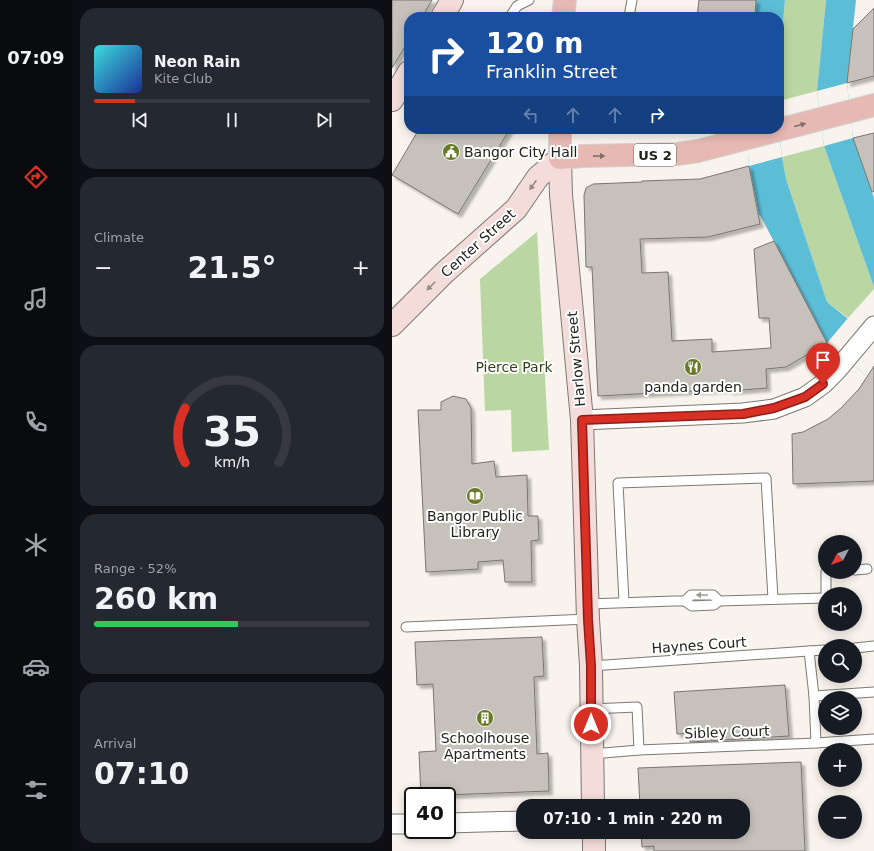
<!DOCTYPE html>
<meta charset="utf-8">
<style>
:root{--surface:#171b24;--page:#242831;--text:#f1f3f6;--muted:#9ea1a6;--line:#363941;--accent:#d93025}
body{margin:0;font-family:"DejaVu Sans",sans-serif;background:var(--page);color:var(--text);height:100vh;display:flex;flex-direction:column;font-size:15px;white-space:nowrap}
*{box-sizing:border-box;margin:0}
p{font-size:13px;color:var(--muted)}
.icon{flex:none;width:22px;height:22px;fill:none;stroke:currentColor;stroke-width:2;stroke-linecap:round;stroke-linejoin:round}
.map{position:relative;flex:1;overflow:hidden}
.side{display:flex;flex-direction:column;gap:8px;padding:8px;background:#0d0f14;width:320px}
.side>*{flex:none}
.hud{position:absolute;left:12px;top:12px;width:380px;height:122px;border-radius:16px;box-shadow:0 2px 10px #0003;background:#1a4fa0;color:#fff;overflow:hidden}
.needle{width:26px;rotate:229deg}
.controls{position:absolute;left:426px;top:535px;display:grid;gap:8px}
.controls a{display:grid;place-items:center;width:44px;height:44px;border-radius:50%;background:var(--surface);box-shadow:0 2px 10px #0003;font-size:20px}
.speed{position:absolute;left:12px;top:787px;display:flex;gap:8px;font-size:20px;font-weight:700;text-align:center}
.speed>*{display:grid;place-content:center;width:52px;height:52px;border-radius:50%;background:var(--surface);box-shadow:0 2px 10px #0003;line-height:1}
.speed .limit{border:2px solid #111;border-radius:6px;background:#fff;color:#111}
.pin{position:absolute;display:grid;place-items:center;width:34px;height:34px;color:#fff;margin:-41px -17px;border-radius:50% 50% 50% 0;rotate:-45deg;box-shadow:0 0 4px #0007}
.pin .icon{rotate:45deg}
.me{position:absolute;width:44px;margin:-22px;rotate:0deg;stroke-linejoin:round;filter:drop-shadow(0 0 3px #0008)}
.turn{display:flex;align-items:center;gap:14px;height:84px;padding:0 16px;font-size:18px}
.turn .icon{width:52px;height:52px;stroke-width:2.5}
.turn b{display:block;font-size:28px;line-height:34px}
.lanes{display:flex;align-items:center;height:38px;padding:0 16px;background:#0003;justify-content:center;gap:20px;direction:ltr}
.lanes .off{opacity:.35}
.big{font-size:30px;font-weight:800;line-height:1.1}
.side .tile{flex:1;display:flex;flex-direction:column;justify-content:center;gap:6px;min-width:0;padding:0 14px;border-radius:16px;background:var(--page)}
.side .dial{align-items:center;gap:0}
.dial svg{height:104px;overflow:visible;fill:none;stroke:var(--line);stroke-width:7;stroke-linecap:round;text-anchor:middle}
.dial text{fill:var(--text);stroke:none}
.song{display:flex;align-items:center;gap:12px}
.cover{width:48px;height:48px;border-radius:6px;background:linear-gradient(135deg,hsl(180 70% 55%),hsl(230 70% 35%))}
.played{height:4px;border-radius:2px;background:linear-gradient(90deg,var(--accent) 15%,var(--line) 15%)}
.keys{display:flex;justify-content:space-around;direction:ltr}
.heat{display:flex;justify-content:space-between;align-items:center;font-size:22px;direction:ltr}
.charge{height:6px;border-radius:3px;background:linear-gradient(90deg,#34c759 52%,var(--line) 0)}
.trip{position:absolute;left:124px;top:799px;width:234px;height:40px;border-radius:16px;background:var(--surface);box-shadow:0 2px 10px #0003;font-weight:800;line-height:40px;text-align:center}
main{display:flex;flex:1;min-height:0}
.tab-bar{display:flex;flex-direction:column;width:72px;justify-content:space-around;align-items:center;background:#090b0e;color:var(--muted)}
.tab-bar .icon{width:28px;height:28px}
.tab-bar .current{color:var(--accent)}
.tab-bar b{font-size:18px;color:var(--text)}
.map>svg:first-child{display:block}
</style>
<main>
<nav class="tab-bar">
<b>07:09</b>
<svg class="icon current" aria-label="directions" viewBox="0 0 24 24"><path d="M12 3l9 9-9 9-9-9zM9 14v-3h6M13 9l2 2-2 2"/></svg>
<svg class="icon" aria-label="music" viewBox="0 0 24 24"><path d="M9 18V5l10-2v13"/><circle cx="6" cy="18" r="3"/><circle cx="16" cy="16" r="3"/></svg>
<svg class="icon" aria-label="phone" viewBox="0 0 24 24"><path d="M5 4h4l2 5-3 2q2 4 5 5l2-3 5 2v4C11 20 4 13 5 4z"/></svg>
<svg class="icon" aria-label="climate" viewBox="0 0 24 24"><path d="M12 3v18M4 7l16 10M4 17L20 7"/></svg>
<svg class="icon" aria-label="car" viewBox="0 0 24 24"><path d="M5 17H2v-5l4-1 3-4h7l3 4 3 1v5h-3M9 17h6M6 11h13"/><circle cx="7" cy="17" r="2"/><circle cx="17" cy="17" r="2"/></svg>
<svg class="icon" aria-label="filters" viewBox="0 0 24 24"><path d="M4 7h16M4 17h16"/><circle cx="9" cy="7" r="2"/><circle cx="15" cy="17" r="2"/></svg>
</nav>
<section class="side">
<div class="tile">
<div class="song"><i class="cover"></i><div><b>Neon Rain</b><p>Kite Club</p></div></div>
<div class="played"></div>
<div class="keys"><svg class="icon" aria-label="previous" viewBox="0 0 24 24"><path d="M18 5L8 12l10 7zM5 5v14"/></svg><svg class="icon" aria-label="pause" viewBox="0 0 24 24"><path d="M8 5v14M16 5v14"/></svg><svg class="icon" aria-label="next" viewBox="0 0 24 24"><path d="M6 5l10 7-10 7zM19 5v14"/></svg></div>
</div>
<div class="tile"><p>Climate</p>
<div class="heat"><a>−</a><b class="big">21.5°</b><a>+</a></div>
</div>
<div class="tile dial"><svg viewBox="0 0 100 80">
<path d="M14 69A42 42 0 1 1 86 69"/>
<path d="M14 69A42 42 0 0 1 14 27" stroke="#d93025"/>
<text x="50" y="56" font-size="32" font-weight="700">35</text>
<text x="50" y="72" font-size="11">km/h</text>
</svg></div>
<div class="tile"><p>Range · 52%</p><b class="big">260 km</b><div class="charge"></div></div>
<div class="tile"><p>Arrival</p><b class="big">07:10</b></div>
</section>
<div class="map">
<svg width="482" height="851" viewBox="0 0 482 851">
<defs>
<filter id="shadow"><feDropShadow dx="3.5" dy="3.5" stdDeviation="1" flood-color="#0004"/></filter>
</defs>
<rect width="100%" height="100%" fill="#f8f3ec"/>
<g fill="#bad6a3">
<path d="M393,0H434L425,91L387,101V66Z"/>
<path d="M432,146L482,287V289L456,318L435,302L394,179L390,157Z"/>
<path d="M145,232L157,450L120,452L119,410L93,411L88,279Z"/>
</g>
<g fill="#5cbdd7">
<path d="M364,0H393L387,66V17H363Z"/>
<path d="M434,0H464L455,83L461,138L482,198V287L432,146L425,91Z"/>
<path d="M354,129H387L390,157L394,179L435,302L482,340L475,376L435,343L368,215H367L357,166Z"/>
</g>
<g fill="#f8f3ec">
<path d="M455,83L461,138L432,146L425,91Z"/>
<path d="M354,129H387L390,157L357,166Z"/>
<path d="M456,318L482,340V368L475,376L435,343Z"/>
</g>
<g fill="#c6c1ba" stroke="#79756f" filter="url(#shadow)">
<path d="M0,0H40L30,17H17V40L0,68Z"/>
<path d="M307,0H364L363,17H305Z"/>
<path d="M482,8V76L455,83L461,29Z"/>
<path d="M27,129H118L66,214L0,175Z"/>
<path d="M482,133V191L480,192L461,138Z"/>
<path d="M357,166L368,224L316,237L248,239L250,273L276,272L280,341L320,339V352L379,348L377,318H367L362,249L382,241L435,343L394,367L374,369L375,388L338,391V389L206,396L200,267H194L192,195L194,188L201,184L250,182V181L308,179Z"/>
<path d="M482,366V481L401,484L400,434L411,432L436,419L449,408L467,389Z"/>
<path d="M61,396L74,399L79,408L80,464L102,461L104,477L135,475L136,516H146L147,540L139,541L140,582H113L111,560L86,562V569L34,572L26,410H49V402Z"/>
<path d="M150,637L152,676L142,677L145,754L156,753L157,791L29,796L27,752L44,751L41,684L25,685L23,642Z"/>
<path d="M393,685L397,736L298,742V733L285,734L282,692Z"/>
<path d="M409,762L413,851H262V846L250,847L249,832H351V806H248L246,768Z"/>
</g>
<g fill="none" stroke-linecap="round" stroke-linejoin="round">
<g stroke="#7d7972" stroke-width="11">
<g id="lane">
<path d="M118,17L125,6L137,0"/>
<path d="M237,17L240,0"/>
<path d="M463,570L475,569"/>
<path d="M434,594V572"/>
<path d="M293,601L299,595H321L327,601"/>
<path d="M232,602L226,483L374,478L381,599"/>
<path d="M196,604L282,601H293L300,606L322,605L327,601L433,598"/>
<path d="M14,627L196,619"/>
<path d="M463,648L482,646"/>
<path d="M433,650L417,651L422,696L424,743L482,739"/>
<path d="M199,666L417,651"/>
<path d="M422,696L482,692"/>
<path d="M199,709L245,707L247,750L200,754"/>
<path d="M247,750L424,743"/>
</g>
</g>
<g stroke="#7d7972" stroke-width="21">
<g id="street">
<path d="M190,420L351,413L382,409L413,397L431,384L445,370L482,326"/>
<path d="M55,823L131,821"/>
<path d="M0,824H21"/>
</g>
</g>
<g stroke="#7d7972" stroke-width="24">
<g id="secondary">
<path d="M50,17L60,0"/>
<path d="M0,100L17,72"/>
<path d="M168,158L169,195L190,420L196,619L199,666L201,806"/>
<path d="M0,325L52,273L124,209L146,177L168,158"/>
<path d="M202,832V851"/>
</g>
</g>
<g stroke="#d3d3d2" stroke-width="24">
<g id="primary">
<path d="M171,17L173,0"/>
<path d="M168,129V158L191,156L285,154L306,151L482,105"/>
</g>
</g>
<use href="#lane" stroke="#fff" stroke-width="9"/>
<use href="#street" stroke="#fff" stroke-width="19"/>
<use href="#secondary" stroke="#f3dcd9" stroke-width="22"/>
<use href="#primary" stroke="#e7b9b3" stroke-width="22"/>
</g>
<defs><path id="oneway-solid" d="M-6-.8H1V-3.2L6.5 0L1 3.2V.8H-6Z"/></defs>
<g fill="#846d68">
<use href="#oneway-solid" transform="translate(408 125) rotate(-15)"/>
<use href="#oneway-solid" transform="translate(207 156) rotate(-1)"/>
</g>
<g fill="#958885">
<use href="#oneway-solid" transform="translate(141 185) rotate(125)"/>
<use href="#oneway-solid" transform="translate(39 286) rotate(135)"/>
</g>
<use fill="#9c9b9a" href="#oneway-solid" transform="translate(310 595) rotate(180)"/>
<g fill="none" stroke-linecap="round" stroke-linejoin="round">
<g stroke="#8d1f18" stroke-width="10">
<path id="route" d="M199,724V666L196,619L190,420L351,414L382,408L413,397L431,384"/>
</g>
<use href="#route" stroke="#d93025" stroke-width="7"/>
</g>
<defs>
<g id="civic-disc" transform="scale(0.9)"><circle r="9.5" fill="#687927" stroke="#fff"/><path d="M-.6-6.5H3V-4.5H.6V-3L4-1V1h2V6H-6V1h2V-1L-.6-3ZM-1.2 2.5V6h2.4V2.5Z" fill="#fff"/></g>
<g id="restaurant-disc" transform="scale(0.9)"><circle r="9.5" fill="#687927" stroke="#fff"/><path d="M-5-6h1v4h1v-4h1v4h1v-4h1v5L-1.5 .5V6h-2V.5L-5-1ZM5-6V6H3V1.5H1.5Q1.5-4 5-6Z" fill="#fff"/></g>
<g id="library-disc" transform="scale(0.9)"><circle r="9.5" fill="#687927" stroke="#fff"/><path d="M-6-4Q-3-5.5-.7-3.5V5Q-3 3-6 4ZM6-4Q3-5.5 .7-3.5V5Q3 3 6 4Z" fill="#fff"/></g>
<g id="building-disc" transform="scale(0.9)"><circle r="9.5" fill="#687927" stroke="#fff"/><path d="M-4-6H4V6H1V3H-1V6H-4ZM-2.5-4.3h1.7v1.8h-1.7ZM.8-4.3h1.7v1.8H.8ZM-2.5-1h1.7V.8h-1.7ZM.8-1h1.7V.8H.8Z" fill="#fff"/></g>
</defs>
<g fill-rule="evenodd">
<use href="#civic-disc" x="59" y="152"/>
<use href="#restaurant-disc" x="301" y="367"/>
<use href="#library-disc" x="83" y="496"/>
<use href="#building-disc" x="93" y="718"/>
</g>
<g text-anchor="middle" stroke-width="4" stroke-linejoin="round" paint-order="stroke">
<rect fill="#fff" stroke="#646462" stroke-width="1" x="242" y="144" width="42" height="22" rx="3"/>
<g font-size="13" font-weight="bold" fill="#22211e">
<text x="263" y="160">US 2</text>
</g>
<g font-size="14" fill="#22211e" stroke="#fff">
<text x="72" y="157" text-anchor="start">Bangor City Hall</text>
<text x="301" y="392">panda garden</text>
<text x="83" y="521">Bangor Public<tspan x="83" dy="16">Library</tspan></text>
<text x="93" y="743">Schoolhouse<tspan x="93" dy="16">Apartments</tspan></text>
</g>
<g font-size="14" fill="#22211e" stroke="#fff">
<text transform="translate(86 243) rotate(-42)" y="5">Center Street</text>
<text transform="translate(184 359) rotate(-95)" y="5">Harlow Street</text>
<text transform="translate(307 645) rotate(-4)" y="5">Haynes Court</text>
<text transform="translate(335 732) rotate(-2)" y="5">Sibley Court</text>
</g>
<g font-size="14" fill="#2d4415" stroke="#fff">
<text x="122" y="372">Pierce Park</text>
</g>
</g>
</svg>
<div class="controls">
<a><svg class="needle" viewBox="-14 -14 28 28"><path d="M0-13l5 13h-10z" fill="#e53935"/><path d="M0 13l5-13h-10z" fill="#9ea1a6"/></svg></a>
<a><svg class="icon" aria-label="sound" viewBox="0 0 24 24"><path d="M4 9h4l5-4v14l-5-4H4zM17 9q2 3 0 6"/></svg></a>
<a><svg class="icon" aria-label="search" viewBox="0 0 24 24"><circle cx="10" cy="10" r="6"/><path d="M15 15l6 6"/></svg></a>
<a><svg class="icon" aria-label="layers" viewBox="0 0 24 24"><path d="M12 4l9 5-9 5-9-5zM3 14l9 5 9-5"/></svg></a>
<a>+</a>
<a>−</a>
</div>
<div class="speed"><div class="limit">40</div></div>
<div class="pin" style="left:431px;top:384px;background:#d93025"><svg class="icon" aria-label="arrive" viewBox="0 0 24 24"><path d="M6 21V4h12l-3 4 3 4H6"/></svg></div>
<svg class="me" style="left:199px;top:724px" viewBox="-20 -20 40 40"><circle r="17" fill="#d93025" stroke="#fff" stroke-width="3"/><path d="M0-11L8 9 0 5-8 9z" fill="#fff"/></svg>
<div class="trip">07:10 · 1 min · 220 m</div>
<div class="hud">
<div class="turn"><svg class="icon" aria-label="right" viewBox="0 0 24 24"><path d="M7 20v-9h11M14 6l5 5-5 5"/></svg><div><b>120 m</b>Franklin Street</div></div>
<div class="lanes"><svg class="icon off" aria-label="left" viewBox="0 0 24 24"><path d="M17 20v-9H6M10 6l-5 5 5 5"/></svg><svg class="icon off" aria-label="ahead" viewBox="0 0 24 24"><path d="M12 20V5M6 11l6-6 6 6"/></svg><svg class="icon off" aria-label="ahead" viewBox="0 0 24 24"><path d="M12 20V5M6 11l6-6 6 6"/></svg><svg class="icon" aria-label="right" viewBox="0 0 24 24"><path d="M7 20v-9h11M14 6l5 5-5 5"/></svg></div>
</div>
</div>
</main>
